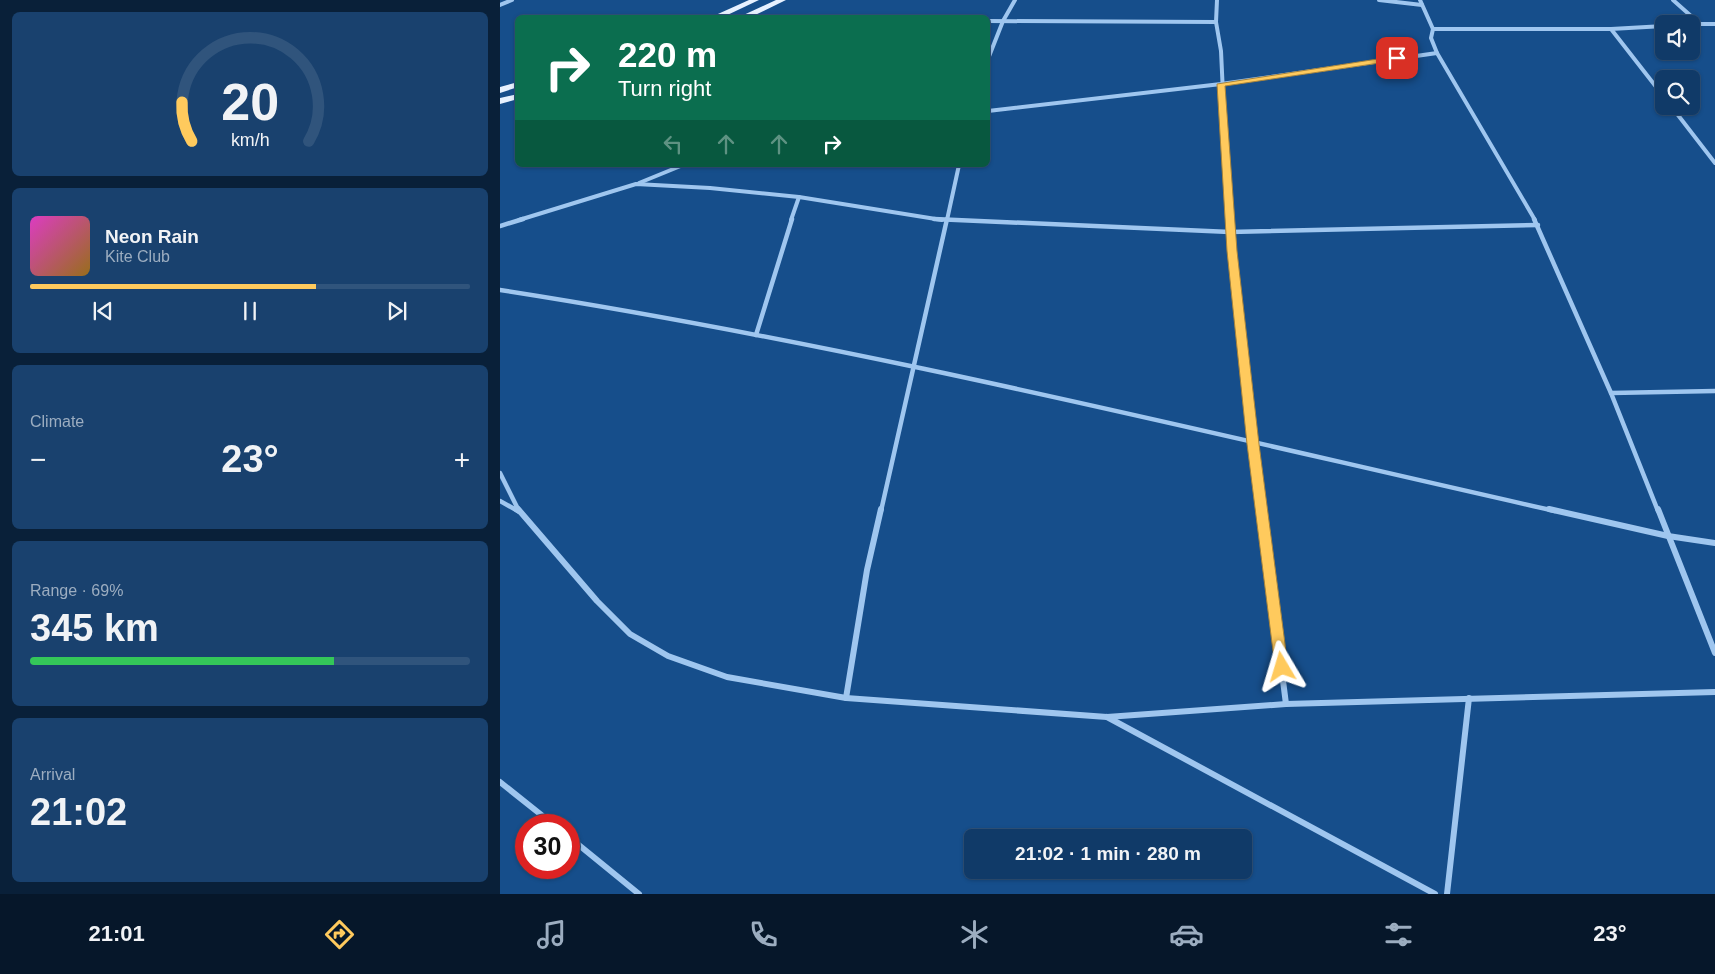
<!DOCTYPE html>
<meta charset="utf-8">
<style>
:root{--surface:#103a68;--page:#19416e;--text:#f1f3f6;--muted:#9cadc0;--line:#30547c;--accent:#ffca5d}
body{margin:0;font-family:Helvetica,sans-serif;background:var(--page);color:var(--text);height:100vh;display:flex;flex-direction:column;font-size:19px;white-space:nowrap}
*{box-sizing:border-box;margin:0}
p{font-size:16px;color:var(--muted)}
.icon{flex:none;width:28px;height:28px;fill:none;stroke:currentColor;stroke-width:2;stroke-linecap:round;stroke-linejoin:round}
.map{position:relative;flex:1;overflow:hidden}
.sheet{display:flex;flex-direction:column;gap:12px;padding:12px;background:#092039;width:500px}
.sheet>*{flex:none}
.banner{position:absolute;left:15px;top:15px;width:475px;height:152px;border-radius:8px;box-shadow:0 1px 4px #0004,0 0 0 1px var(--line);background:#0b6e4f;color:#fff;overflow:hidden}
.buttons{position:absolute;left:1155px;top:15px;display:grid;gap:10px}
.buttons a{display:grid;place-items:center;width:45px;height:45px;border-radius:8px;background:var(--surface);box-shadow:0 1px 4px #0004,0 0 0 1px var(--line);font-size:25px}
.speed{position:absolute;left:15px;top:814px;display:flex;gap:10px;font-size:25px;font-weight:700;text-align:center}
.speed>*{display:grid;place-content:center;width:65px;height:65px;border-radius:50%;background:var(--surface);box-shadow:0 1px 4px #0004,0 0 0 1px var(--line);line-height:1}
.speed .limit{border:8px solid #d22;background:#fff;color:#111}
.pin{position:absolute;display:grid;place-items:center;width:42px;height:42px;color:#fff;margin:-21px;border-radius:10px;box-shadow:0 2px 8px #0006}
.me{position:absolute;width:55px;margin:-28px;rotate:353deg;stroke-linejoin:round;filter:drop-shadow(0 0 4px #0008)}
.turn{display:flex;align-items:center;gap:18px;height:105px;padding:0 20px;font-size:22px}
.turn .icon{width:65px;height:65px;stroke-width:2.5}
.turn b{display:block;font-size:35px;line-height:42px}
.lanes{display:flex;align-items:center;height:48px;padding:0 20px;background:#0003;justify-content:center;gap:25px;direction:ltr}
.lanes .off{opacity:.35}
.big{font-size:38px;font-weight:700;line-height:1.1}
.sheet .tile{flex:1;display:flex;flex-direction:column;justify-content:center;gap:8px;min-width:0;padding:0 18px;border-radius:8px;background:var(--page)}
.sheet .dial{align-items:center;gap:0}
.dial svg{height:130px;overflow:visible;fill:none;stroke:var(--line);stroke-width:7;stroke-linecap:round;text-anchor:middle}
.dial text{fill:var(--text);stroke:none}
.song{display:flex;align-items:center;gap:15px}
.cover{width:60px;height:60px;border-radius:8px;background:linear-gradient(135deg,hsl(310 70% 55%),hsl(40 70% 35%))}
.played{height:5px;border-radius:2px;background:linear-gradient(90deg,var(--accent) 65%,var(--line) 65%)}
.keys{display:flex;justify-content:space-around;direction:ltr}
.heat{display:flex;justify-content:space-between;align-items:center;font-size:28px;direction:ltr}
.charge{height:8px;border-radius:4px;background:linear-gradient(90deg,#34c759 69%,var(--line) 0)}
.trip{position:absolute;left:464px;top:829px;width:288px;height:50px;border-radius:8px;background:var(--surface);box-shadow:0 1px 4px #0004,0 0 0 1px var(--line);font-weight:700;line-height:50px;text-align:center}
.tab-bar{display:flex;height:80px;justify-content:space-around;align-items:center;background:#06172a;color:var(--muted)}
.tab-bar .icon{width:35px;height:35px}
.tab-bar .selected{color:var(--accent)}
.tab-bar b{font-size:22px;color:var(--text)}
main{display:flex;flex:1;min-height:0}
.map>svg:first-child{display:block}
</style>
<main>
<section class="sheet">
<div class="tile dial"><svg viewBox="0 0 100 80">
<path d="M14 69A42 42 0 1 1 86 69"/>
<path d="M14 69A42 42 0 0 1 8 45" stroke="#ffca5d"/>
<text x="50" y="56" font-size="32" font-weight="700">20</text>
<text x="50" y="72" font-size="11">km/h</text>
</svg></div>
<div class="tile">
<div class="song"><i class="cover"></i><div><b>Neon Rain</b><p>Kite Club</p></div></div>
<div class="played"></div>
<div class="keys"><svg class="icon" aria-label="previous" viewBox="0 0 24 24"><path d="M18 5L8 12l10 7zM5 5v14"/></svg><svg class="icon" aria-label="pause" viewBox="0 0 24 24"><path d="M8 5v14M16 5v14"/></svg><svg class="icon" aria-label="next" viewBox="0 0 24 24"><path d="M6 5l10 7-10 7zM19 5v14"/></svg></div>
</div>
<div class="tile"><p>Climate</p>
<div class="heat"><a>−</a><b class="big">23°</b><a>+</a></div>
</div>
<div class="tile"><p>Range · 69%</p><b class="big">345 km</b><div class="charge"></div></div>
<div class="tile"><p>Arrival</p><b class="big">21:02</b></div>
</section>
<div class="map">
<svg width="1215" height="894" viewBox="0 0 1215 894">
<rect width="100%" height="100%" fill="#164e8b"/>
<g fill="none" stroke-linecap="round" stroke-linejoin="round">
<g stroke="#9fc6ef" stroke-width="4">
<path d="M717,0L716,22L721,51L729,220"/>
<path d="M879,0L922,5"/>
<path d="M920,0L933,29L931,38L937,53L1035,220"/>
<path d="M1173,0L1200,24"/>
<path d="M0,5L12,0"/>
<path d="M488,21L716,22"/>
<path d="M1191,24H1215"/>
<path d="M933,29H1111L1164,26"/>
<path d="M1111,29L1164,97"/>
<path d="M488,59L503,21L515,0"/>
<path d="M1171,106L1215,163"/>
<path d="M488,111L721,84L937,53"/>
<path d="M139,183L183,165"/>
<path d="M19,220L136,184L210,188L299,197L442,220"/>
<path d="M291,220L299,197"/>
<path d="M447,220L459,165"/>
</g>
<g stroke="#9fc6ef" stroke-width="4.5">
<path d="M434,219L730,232L1038,225"/>
<path d="M729,219L761,511"/>
<path d="M1034,219L1111,393L1158,511"/>
<path d="M0,226L23,219"/>
<path d="M0,290C355,345 704,432 1055,511"/>
<path d="M256,335L292,219"/>
<path d="M1111,393L1215,391"/>
<path d="M0,473L19,511"/>
<path d="M0,501L18,511"/>
<path d="M381,511L447,219"/>
</g>
<g stroke="#9fc6ef" stroke-width="6">
<path d="M16,509L19,511"/>
<path d="M18,509L97,601L130,634L168,656L227,677L346,698L607,717L786,704L1215,692"/>
<path d="M761,509L786,704"/>
<path d="M1049,509L1168,536L1215,543"/>
<path d="M1158,509L1215,653"/>
<path d="M346,698L367,570L381,509"/>
<path d="M607,717L935,894"/>
<path d="M0,782L54,825"/>
<path d="M69,837L139,894"/>
<path d="M947,894L969,698"/>
</g>
<g fill="#e7f1ff" fill-rule="evenodd">
<path d="M249,0H259L221,18H209Z"/>
<path d="M276,0H286L249,18H237Z"/>
<path d="M18,82V87L0,93V87Z"/>
<path d="M18,94V99L0,104V98Z"/>
</g>
</g>
<path fill="#ffca5d" stroke="#a6833c" d="M897,56L901,58L900,60L725,86L737,251L759,444L788,667L786,671L782,673L777,671L775,667L747,444L727,251L717,84Z"/>
</svg>
<div class="buttons">
<a><svg class="icon" aria-label="sound" viewBox="0 0 24 24"><path d="M4 9h4l5-4v14l-5-4H4zM17 9q2 3 0 6"/></svg></a>
<a><svg class="icon" aria-label="search" viewBox="0 0 24 24"><circle cx="10" cy="10" r="6"/><path d="M15 15l6 6"/></svg></a>
</div>
<div class="speed"><div class="limit">30</div></div>
<div class="pin" style="left:897px;top:58px;background:#d93025"><svg class="icon" aria-label="arrive" viewBox="0 0 24 24"><path d="M6 21V4h12l-3 4 3 4H6"/></svg></div>
<svg class="me" style="left:782px;top:667px" viewBox="-20 -20 40 40"><path d="M0-17L14 15 0 8-14 15z" fill="#ffca5d" stroke="#fff" stroke-width="4"/></svg>
<div class="trip">21:02 · 1 min · 280 m</div>
<div class="banner">
<div class="turn"><svg class="icon" aria-label="right" viewBox="0 0 24 24"><path d="M7 20v-9h11M14 6l5 5-5 5"/></svg><div><b>220 m</b>Turn right</div></div>
<div class="lanes"><svg class="icon off" aria-label="left" viewBox="0 0 24 24"><path d="M17 20v-9H6M10 6l-5 5 5 5"/></svg><svg class="icon off" aria-label="ahead" viewBox="0 0 24 24"><path d="M12 20V5M6 11l6-6 6 6"/></svg><svg class="icon off" aria-label="ahead" viewBox="0 0 24 24"><path d="M12 20V5M6 11l6-6 6 6"/></svg><svg class="icon" aria-label="right" viewBox="0 0 24 24"><path d="M7 20v-9h11M14 6l5 5-5 5"/></svg></div>
</div>
</div>
</main>
<nav class="tab-bar">
<b>21:01</b>
<svg class="icon selected" aria-label="directions" viewBox="0 0 24 24"><path d="M12 3l9 9-9 9-9-9zM9 14v-3h6M13 9l2 2-2 2"/></svg>
<svg class="icon" aria-label="music" viewBox="0 0 24 24"><path d="M9 18V5l10-2v13"/><circle cx="6" cy="18" r="3"/><circle cx="16" cy="16" r="3"/></svg>
<svg class="icon" aria-label="phone" viewBox="0 0 24 24"><path d="M5 4h4l2 5-3 2q2 4 5 5l2-3 5 2v4C11 20 4 13 5 4z"/></svg>
<svg class="icon" aria-label="climate" viewBox="0 0 24 24"><path d="M12 3v18M4 7l16 10M4 17L20 7"/></svg>
<svg class="icon" aria-label="car" viewBox="0 0 24 24"><path d="M5 17H2v-5l4-1 3-4h7l3 4 3 1v5h-3M9 17h6M6 11h13"/><circle cx="7" cy="17" r="2"/><circle cx="17" cy="17" r="2"/></svg>
<svg class="icon" aria-label="filters" viewBox="0 0 24 24"><path d="M4 7h16M4 17h16"/><circle cx="9" cy="7" r="2"/><circle cx="15" cy="17" r="2"/></svg>
<b>23°</b>
</nav>
